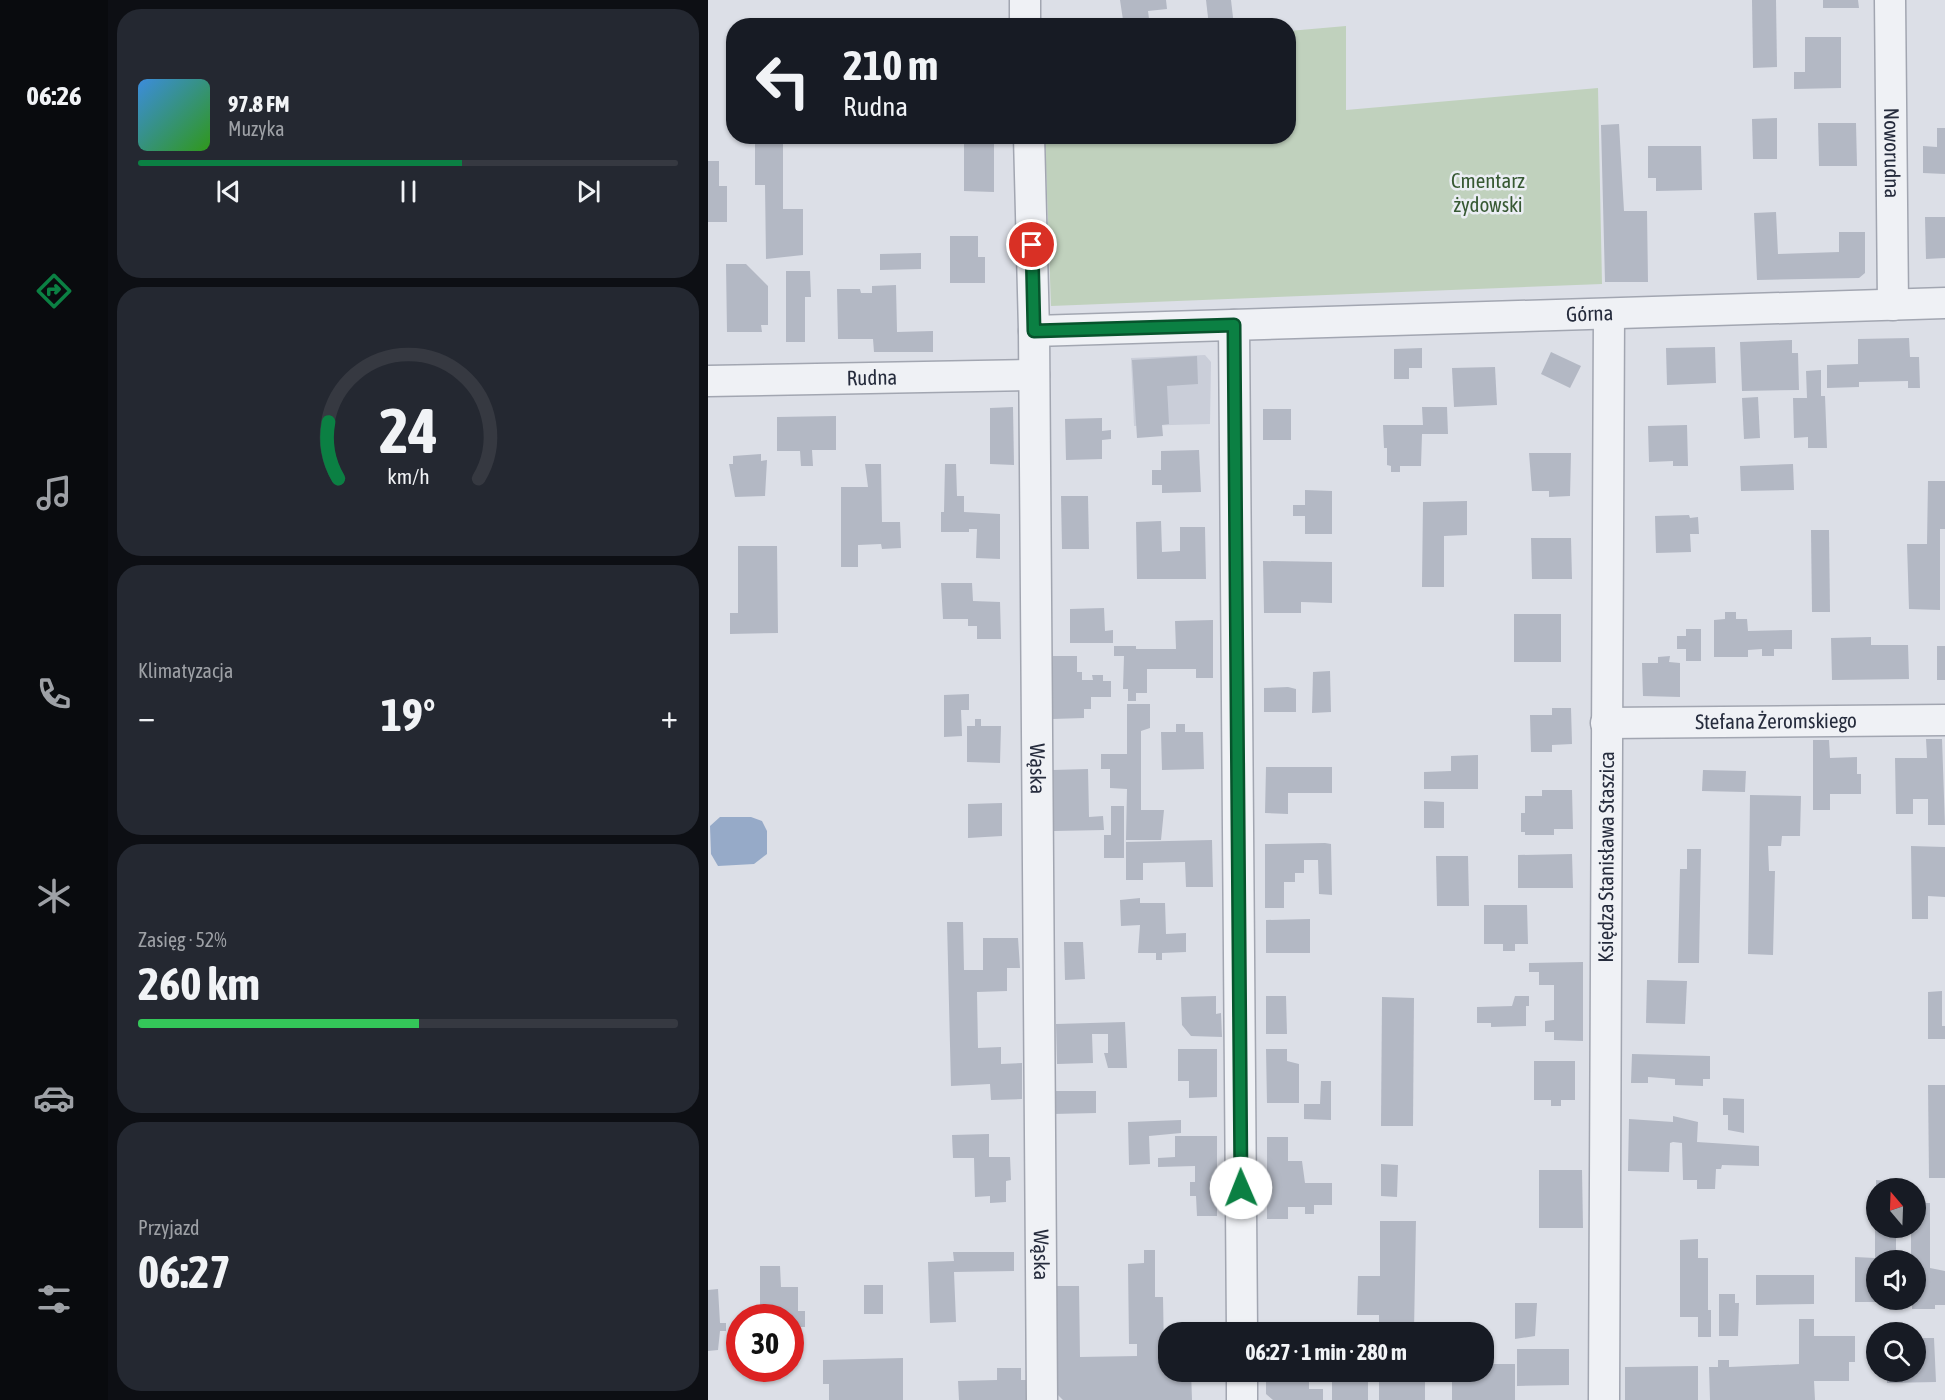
<!DOCTYPE html>
<html lang="pl">
<meta charset="utf-8">
<style>
:root{--surface:#171b24;--page:#242831;--text:#f1f3f6;--muted:#9ea1a6;--line:#363941;--accent:#0b8043}
body{margin:0;font-family:"Asap Condensed",sans-serif;background:var(--page);color:var(--text);height:100vh;display:flex;flex-direction:column;font-size:22px;white-space:nowrap}
*{box-sizing:border-box;margin:0}
p{font-size:20px;color:var(--muted)}
.icon{flex:none;width:33px;height:33px;fill:none;stroke:currentColor;stroke-width:2;stroke-linecap:round;stroke-linejoin:round}
.map{position:relative;flex:1;overflow:hidden}
.drawer{display:flex;flex-direction:column;gap:9px;padding:9px;background:#0d0f14;width:600px}
.drawer>*{flex:none}
.banner{position:absolute;left:18px;top:18px;width:570px;height:126px;border-radius:24px;box-shadow:0 2px 4px #0004;background:#171b24;color:var(--text);overflow:hidden}
.needle{width:39px;rotate:341deg}
.controls{position:absolute;left:1158px;top:1178px;display:grid;gap:12px}
.controls a{display:grid;place-items:center;width:60px;height:60px;border-radius:50%;background:var(--surface);box-shadow:0 2px 4px #0004;font-size:30px}
.speed{position:absolute;left:18px;top:1304px;display:flex;gap:12px;font-size:30px;font-weight:700;text-align:center}
.speed>*{display:grid;place-content:center;width:78px;height:78px;border-radius:50%;background:var(--surface);box-shadow:0 2px 4px #0004;line-height:1}
.speed .limit{border:9px solid #d22;background:#fff;color:#111}
.pin{position:absolute;display:grid;place-items:center;width:51px;height:51px;color:#fff;margin:-26px;border:3px solid #fff;border-radius:50%;box-shadow:0 2px 6px #0007}
.me{position:absolute;width:66px;margin:-33px;rotate:359deg;stroke-linejoin:round;filter:drop-shadow(0 0 4px #0008)}
.turn{display:flex;align-items:center;gap:21px;height:126px;padding:0 18px;font-size:27px}
.turn .icon{width:78px;height:78px;stroke-width:2.5}
.turn b{display:block;font-size:42px;line-height:51px}
.big{font-size:45px;font-weight:700;line-height:1.1}
.drawer .widget{flex:1;display:flex;flex-direction:column;justify-content:center;gap:9px;min-width:0;padding:0 21px;border-radius:24px;background:var(--page)}
.drawer .dial{align-items:center;gap:0}
.dial svg{height:156px;overflow:visible;fill:none;stroke:var(--line);stroke-width:7;stroke-linecap:round;text-anchor:middle}
.dial text{fill:var(--text);stroke:none}
.song{display:flex;align-items:center;gap:18px}
.cover{width:72px;height:72px;border-radius:9px;background:linear-gradient(135deg,hsl(210 70% 55%),hsl(110 70% 35%))}
.played{height:6px;border-radius:3px;background:linear-gradient(90deg,var(--accent) 60%,var(--line) 60%)}
.keys{display:flex;justify-content:space-around;direction:ltr}
.heat{display:flex;justify-content:space-between;align-items:center;font-size:33px;direction:ltr}
.charge{height:9px;border-radius:4px;background:linear-gradient(90deg,#34c759 52%,var(--line) 0)}
.trip{position:absolute;left:450px;top:1322px;width:336px;height:60px;border-radius:24px;background:var(--surface);box-shadow:0 2px 4px #0004;font-weight:700;line-height:60px;text-align:center}
main{display:flex;flex:1;min-height:0}
.dock{display:flex;flex-direction:column;width:108px;justify-content:space-around;align-items:center;background:#090b0e;color:var(--muted)}
.dock .icon{width:42px;height:42px}
.dock .selected{color:var(--accent)}
.dock b{font-size:27px;color:var(--text)}
.map>svg:first-child{display:block}
</style>
<main>
<nav class="dock">
<b>06:26</b>
<svg class="icon selected" aria-label="directions" viewBox="0 0 24 24"><path d="M12 3l9 9-9 9-9-9zM9 14v-3h6M13 9l2 2-2 2"/></svg>
<svg class="icon" aria-label="music" viewBox="0 0 24 24"><path d="M9 18V5l10-2v13"/><circle cx="6" cy="18" r="3"/><circle cx="16" cy="16" r="3"/></svg>
<svg class="icon" aria-label="phone" viewBox="0 0 24 24"><path d="M5 4h4l2 5-3 2q2 4 5 5l2-3 5 2v4C11 20 4 13 5 4z"/></svg>
<svg class="icon" aria-label="climate" viewBox="0 0 24 24"><path d="M12 3v18M4 7l16 10M4 17L20 7"/></svg>
<svg class="icon" aria-label="car" viewBox="0 0 24 24"><path d="M5 17H2v-5l4-1 3-4h7l3 4 3 1v5h-3M9 17h6M6 11h13"/><circle cx="7" cy="17" r="2"/><circle cx="17" cy="17" r="2"/></svg>
<svg class="icon" aria-label="filters" viewBox="0 0 24 24"><path d="M4 7h16M4 17h16"/><circle cx="9" cy="7" r="2"/><circle cx="15" cy="17" r="2"/></svg>
</nav>
<section class="drawer">
<div class="widget">
<div class="song"><i class="cover"></i><div><b>97.8 FM</b><p>Muzyka</p></div></div>
<div class="played"></div>
<div class="keys"><svg class="icon" aria-label="previous" viewBox="0 0 24 24"><path d="M18 5L8 12l10 7zM5 5v14"/></svg><svg class="icon" aria-label="pause" viewBox="0 0 24 24"><path d="M8 5v14M16 5v14"/></svg><svg class="icon" aria-label="next" viewBox="0 0 24 24"><path d="M6 5l10 7-10 7zM19 5v14"/></svg></div>
</div>
<div class="widget dial"><svg viewBox="0 0 100 80">
<path d="M14 69A42 42 0 1 1 86 69"/>
<path d="M14 69A42 42 0 0 1 9 40" stroke="#0b8043"/>
<text x="50" y="56" font-size="32" font-weight="700">24</text>
<text x="50" y="72" font-size="11">km/h</text>
</svg></div>
<div class="widget"><p>Klimatyzacja</p>
<div class="heat"><a>−</a><b class="big">19°</b><a>+</a></div>
</div>
<div class="widget"><p>Zasięg · 52%</p><b class="big">260 km</b><div class="charge"></div></div>
<div class="widget"><p>Przyjazd</p><b class="big">06:27</b></div>
</section>
<div class="map">
<svg width="1237" height="1400" viewBox="0 0 1237 1400">
<rect width="100%" height="100%" fill="#dcdfe7"/>
<path fill="#caced9" d="M497,355L503,362L502,424L426,426L423,358Z"/>
<path fill="#c0d1bd" d="M638,26V110L890,88L894,284L343,306L337,137L580,136L581,31Z"/>
<path fill="#96aac8" d="M12,817H43L54,821L59,831V854L46,864L10,866L3,854L2,826Z"/>
<g fill="#b3b8c4">
<path d="M412,0H458L459,9L440,11L442,26H389V23L415,20Z"/>
<path d="M498,0H523L526,26H501Z"/>
<path d="M1044,0H1068L1069,67L1045,68Z"/>
<path d="M1115,0H1150L1151,8H1115Z"/>
<path d="M1097,37H1133V88L1086,89V72H1097Z"/>
<path d="M1069,118V159H1045L1044,119Z"/>
<path d="M1110,123H1148L1149,166H1111Z"/>
<path d="M911,124L916,211H939L940,282H897L893,125Z"/>
<path d="M1229,128H1237V174L1215,173V146L1229,147Z"/>
<path d="M47,136H75V209H95V255L58,259L57,185H47Z"/>
<path d="M256,136H286V192L256,191Z"/>
<path d="M940,146H993L994,190L948,191V178H940Z"/>
<path d="M0,161H11V186H19V222H0Z"/>
<path d="M1068,212L1070,254L1131,252V232H1157V273L1151,278L1049,280L1046,213Z"/>
<path d="M1217,217H1237V258L1218,259Z"/>
<path d="M242,236H270V257H277V283H242Z"/>
<path d="M213,253V269L172,270V254Z"/>
<path d="M18,264H38L60,286V325H53L54,332H19Z"/>
<path d="M78,271H102L103,297H97V342H78Z"/>
<path d="M188,285L189,332L225,331V352H166L165,339H130L129,289H152L153,293H164V286Z"/>
<path d="M1201,338L1202,357H1211L1212,388H1200V381L1151,382V387L1119,388V365L1150,364V339Z"/>
<path d="M1084,340V353H1090L1091,390L1034,391L1032,342Z"/>
<path d="M1007,347L1008,383L959,385L958,348Z"/>
<path d="M714,348V368H701V379H686V349Z"/>
<path d="M843,352L873,366L862,388L833,374Z"/>
<path d="M489,356L490,384L459,386L461,424L454,425L455,436L429,438L424,360Z"/>
<path d="M787,367L789,405L746,407L744,368Z"/>
<path d="M1113,370V396H1117L1119,448H1100V437L1086,438L1085,398H1099L1098,371Z"/>
<path d="M1050,397L1052,438L1036,439L1034,398Z"/>
<path d="M305,407L306,465L282,464V408Z"/>
<path d="M714,407H739L740,434H714L713,466H692V472H683V466L679,465V448H676L675,425H715Z"/>
<rect x="555" y="409" width="28" height="31"/>
<path d="M128,416V450H104L105,466H93L92,451H69V417Z"/>
<path d="M394,418V431L403,430V439L394,440V459L358,460L357,419Z"/>
<path d="M979,425L980,466H965V461L941,462L940,426Z"/>
<path d="M491,450L493,492L454,493V485H444V470H453V451Z"/>
<path d="M821,453H863L862,496L841,497V491H824Z"/>
<path d="M53,454V461L59,460L57,496L27,497L21,464H25V456Z"/>
<path d="M157,464H173L174,522H192L193,548L174,549L173,544L150,545V567H133V487H160Z"/>
<path d="M237,464H248L249,496H256V512L292,514V559L268,558L269,529H261V532H233V512H236Z"/>
<path d="M1085,464L1086,490L1033,491L1032,466Z"/>
<path d="M1220,481H1237V529H1232V610L1201,609L1199,544H1219Z"/>
<path d="M597,490L624,491V534H597V516H585V505H597Z"/>
<path d="M353,496H380L381,549H354Z"/>
<path d="M759,501V535L736,536V587H714L715,502Z"/>
<path d="M981,515L982,518L990,517L991,534H982L983,552L948,553L947,516Z"/>
<path d="M453,521L454,552L472,551V527H497L498,579H429L428,522Z"/>
<path d="M1103,530H1121L1122,612H1104Z"/>
<path d="M823,538H863L864,579H824Z"/>
<path d="M30,546H69L70,633L22,634V613H30Z"/>
<path d="M555,561L624,562V603L593,602V613H556Z"/>
<path d="M233,583H264L265,601L292,602L293,639H269V626H260V619H235Z"/>
<path d="M396,608L397,631L405,630V643H362V609Z"/>
<path d="M1017,612H1028V619H1039L1040,631L1084,630V649H1066V656H1054V649L1040,650V657H1006V620L1017,619Z"/>
<rect x="806" y="614" width="47" height="48"/>
<path d="M505,620V678H488V669H439V693H428V701H420V689H415L416,656H406V646H428V649H468L467,621Z"/>
<path d="M978,629H993V661H978V649H969V636H978Z"/>
<path d="M1163,637V645H1200L1201,679L1124,680L1123,638Z"/>
<rect x="1229" y="646" width="8" height="34"/>
<path d="M345,656H369V672H374V680H385L384,675H395V681H403V697H383V709H376V718L344,719Z"/>
<path d="M962,656L961,662L972,663V697L935,696L934,663H950V657Z"/>
<path d="M622,671L623,712L604,713L605,672Z"/>
<path d="M580,687L588,689V712H556V688Z"/>
<path d="M261,694V710H253L254,736L236,737V695Z"/>
<path d="M419,704H442V728L433,731V810H456L453,840H418L419,789L402,788V769H393V754H419Z"/>
<path d="M844,708H863L864,744L844,745V752H823L822,715H844Z"/>
<path d="M267,719H273V726H293L292,763L259,762V726H267Z"/>
<path d="M468,724H477V732H495L496,769L454,770L453,732H468Z"/>
<path d="M1218,739H1234L1237,825H1220V799H1205V814H1188L1187,758H1219Z"/>
<path d="M1105,740H1121L1122,758L1149,757V774H1153V794H1122V810H1105Z"/>
<path d="M770,755V789H716V772L743,771V756Z"/>
<path d="M558,767H624V793H580V814L557,813Z"/>
<path d="M380,769L381,817L395,816L396,830L346,831L345,770Z"/>
<path d="M995,770L1038,771L1037,792L994,791Z"/>
<path d="M834,790H864L865,829H846V835H817V832H813V813H817V796H834Z"/>
<path d="M1042,795L1093,796L1092,836H1074L1073,846H1060L1061,871H1067L1065,955L1040,954Z"/>
<path d="M716,801L736,802V828H716Z"/>
<path d="M294,803V836L260,838V804Z"/>
<path d="M403,806H416V858H396V835H403Z"/>
<path d="M504,840L505,887H478L477,862L435,863V880H418V842Z"/>
<path d="M617,843L623,844L624,895L611,894L610,860H596V873H587V882H576V908H557V844Z"/>
<path d="M1203,846L1237,847V897L1220,896V919H1204Z"/>
<path d="M979,849H993L991,963H970L972,869H979Z"/>
<path d="M864,854L865,888H810V855Z"/>
<path d="M728,856H760L761,906H729Z"/>
<path d="M432,898V903H457L458,934L478,933V952L454,953V960H448V953H430L432,925L413,926L412,900Z"/>
<path d="M776,905H819L820,944H807V951H795V944H776Z"/>
<path d="M602,919V953H558V920Z"/>
<path d="M239,922H255L256,970H275V938H310L312,968H299V991L269,992L270,1048L293,1047V1064L314,1063V1099L283,1100L282,1084L243,1086Z"/>
<path d="M356,942H375L377,979L357,980Z"/>
<path d="M875,962V1041L846,1040V1032H837V1021L846,1020V985H831V972H821V963Z"/>
<path d="M939,980L979,981L977,1024L938,1023Z"/>
<path d="M1234,991V1026H1237V1039H1220V992Z"/>
<path d="M508,996V1014L513,1013L514,1037L483,1036L474,1025L473,997Z"/>
<path d="M558,996H578L579,1034H558Z"/>
<path d="M807,996H821V1006H818V1026L783,1027V1023H769V1007L804,1006Z"/>
<path d="M674,997L706,998L705,1126H673Z"/>
<path d="M417,1022L419,1068H400L396,1053H400V1034H384L385,1063L349,1064L348,1024Z"/>
<path d="M470,1049H509V1097L481,1098V1081H470Z"/>
<path d="M558,1049H579V1061L591,1064V1103H559Z"/>
<path d="M924,1054L1002,1056V1079H995V1086L967,1085V1079L940,1077V1083H923Z"/>
<path d="M826,1061H867V1100H853V1106H843V1100H826Z"/>
<path d="M613,1081H623V1120L596,1119V1104H612Z"/>
<path d="M1220,1085H1237V1178H1221Z"/>
<path d="M346,1091H388V1113L345,1114Z"/>
<path d="M1015,1098L1036,1099V1133L1020,1130V1115H1015Z"/>
<path d="M965,1116L990,1122L989,1142L1051,1146V1166L1014,1165L1013,1169H1008L1007,1189H989V1180H975L974,1143L965,1142L962,1143L961,1172L920,1171L921,1119L965,1122Z"/>
<path d="M473,1120V1133L441,1136L442,1164L421,1165L420,1122Z"/>
<path d="M281,1134V1157H302L303,1180L298,1181V1202L282,1203V1196L267,1197L266,1158H245L244,1135Z"/>
<path d="M467,1136H509V1216H489L488,1196H482V1182H487V1166L450,1167V1158L467,1157Z"/>
<path d="M559,1137H580V1161H594L597,1183H624V1205H606V1214H597V1207H580V1219H559Z"/>
<path d="M673,1164L690,1165L689,1197L673,1196Z"/>
<path d="M831,1170H874L875,1228H831Z"/>
<path d="M1168,1180L1181,1181V1188H1168Z"/>
<path d="M1208,1203H1222V1268L1237,1271V1305H1227V1309H1204V1299H1208V1260H1203V1231H1207Z"/>
<path d="M672,1221H708L706,1332H671V1315H649L650,1276H672Z"/>
<path d="M1167,1227H1186L1188,1230V1260H1168V1299H1188V1302H1147V1257L1167,1258Z"/>
<path d="M990,1239V1258H1000V1310H1003V1337H990V1317H972V1240Z"/>
<path d="M436,1250H447V1297H455L456,1354H460V1371H483L484,1400H355L349,1394L348,1286H371L372,1357L429,1356V1344H421L420,1264L436,1263Z"/>
<path d="M245,1252H306V1271L246,1272L248,1322L222,1323L220,1262L246,1261Z"/>
<path d="M52,1266H72L73,1287H90V1311H97V1327H82V1317H52Z"/>
<path d="M1048,1275H1106V1304L1048,1305Z"/>
<rect x="156" y="1285" width="19" height="29"/>
<path d="M10,1289L12,1323H18V1331H12L10,1350L0,1351V1290Z"/>
<path d="M1011,1294H1027V1303H1031L1030,1336H1011Z"/>
<path d="M807,1303H829L827,1336L807,1339Z"/>
<path d="M1091,1319H1106V1336H1147V1362H1141V1381H1106L1107,1400H1002L1001,1367H1010V1360H1021V1367L1091,1364Z"/>
<path d="M1215,1338H1226L1228,1382L1179,1383V1371H1208V1344H1216Z"/>
<path d="M809,1349H861V1385L809,1386Z"/>
<path d="M195,1358V1400H121V1384H115V1360Z"/>
<path d="M776,1364H807V1400H744V1371H776Z"/>
<path d="M990,1366V1400H917V1367Z"/>
<path d="M289,1368H313V1380H323L324,1400H251L250,1381L289,1380Z"/>
<path d="M558,1371H601V1389H615V1400H565L558,1394Z"/>
<path d="M624,1371H636V1379H660V1400H624Z"/>
<rect x="671" y="1372" width="46" height="28"/>
</g>
<g fill="none" stroke-linecap="round" stroke-linejoin="round">
<g stroke="#a2a6b1" stroke-width="33">
<g id="street">
<path d="M317,0V26"/>
<path id="s1" d="M1182,0L1185,305"/>
<path id="s2" d="M321,136L326,331L334,1400"/>
<path d="M526,325L534,1332"/>
<path id="s3" d="M326,331L1237,303"/>
<path id="s4" d="M0,381L326,375"/>
<path id="s5" d="M898,723L1237,720"/>
<path d="M534,1371V1400"/>
<path id="s6" d="M896,1400L901,314"/>
</g>
</g>
<use href="#street" stroke="#eff1f5" stroke-width="30"/>
</g>
<g fill="none" stroke-linecap="round" stroke-linejoin="round">
<g stroke="#07532c" stroke-width="15">
<path id="route" d="M324,245L326,331L526,325L533,1188"/>
</g>
<use href="#route" stroke="#0b8043" stroke-width="10"/>
</g>
<g text-anchor="middle" stroke-width="5" stroke-linejoin="round" paint-order="stroke">
<g font-size="21" fill="#262c3d" stroke="#ebeef4">
<text dy="7" stroke="none"><textPath href="#s1" startOffset="153">Noworudna</textPath></text>
<text dy="7" stroke="none"><textPath href="#s3" startOffset="556">Górna</textPath></text>
<text dy="7" stroke="none"><textPath href="#s4" startOffset="164">Rudna</textPath></text>
<text dy="7" stroke="none"><textPath href="#s5" startOffset="170">Stefana Żeromskiego</textPath></text>
<text dy="7" stroke="none"><textPath href="#s2" startOffset="633">Wąska</textPath></text>
<text dy="7" stroke="none"><textPath href="#s6" startOffset="543">Księdza Stanisława Staszica</textPath></text>
<text dy="7" stroke="none"><textPath href="#s2" startOffset="1119">Wąska</textPath></text>
</g>
<g font-size="21" fill="#375933" stroke="#ebeef4">
<text x="780" y="188">Cmentarz<tspan x="780" dy="24">żydowski</tspan></text>
</g>
</g>
</svg>
<div class="controls">
<a><svg class="needle" viewBox="-14 -14 28 28"><path d="M0-13l5 13h-10z" fill="#e53935"/><path d="M0 13l5-13h-10z" fill="#9ea1a6"/></svg></a>
<a><svg class="icon" aria-label="sound" viewBox="0 0 24 24"><path d="M4 9h4l5-4v14l-5-4H4zM17 9q2 3 0 6"/></svg></a>
<a><svg class="icon" aria-label="search" viewBox="0 0 24 24"><circle cx="10" cy="10" r="6"/><path d="M15 15l6 6"/></svg></a>
</div>
<div class="speed"><div class="limit">30</div></div>
<div class="pin" style="left:324px;top:245px;background:#d93025"><svg class="icon" aria-label="arrive" viewBox="0 0 24 24"><path d="M6 21V4h12l-3 4 3 4H6"/></svg></div>
<svg class="me" style="left:533px;top:1188px" viewBox="-20 -20 40 40"><circle r="19" fill="#fff"/><path d="M0-13L10 11 0 6-10 11z" fill="#0b8043"/></svg>
<div class="trip">06:27 · 1 min · 280 m</div>
<div class="banner">
<div class="turn"><svg class="icon" aria-label="left" viewBox="0 0 24 24"><path d="M17 20v-9H6M10 6l-5 5 5 5"/></svg><div><b>210 m</b>Rudna</div></div>
</div>
</div>
</main>
